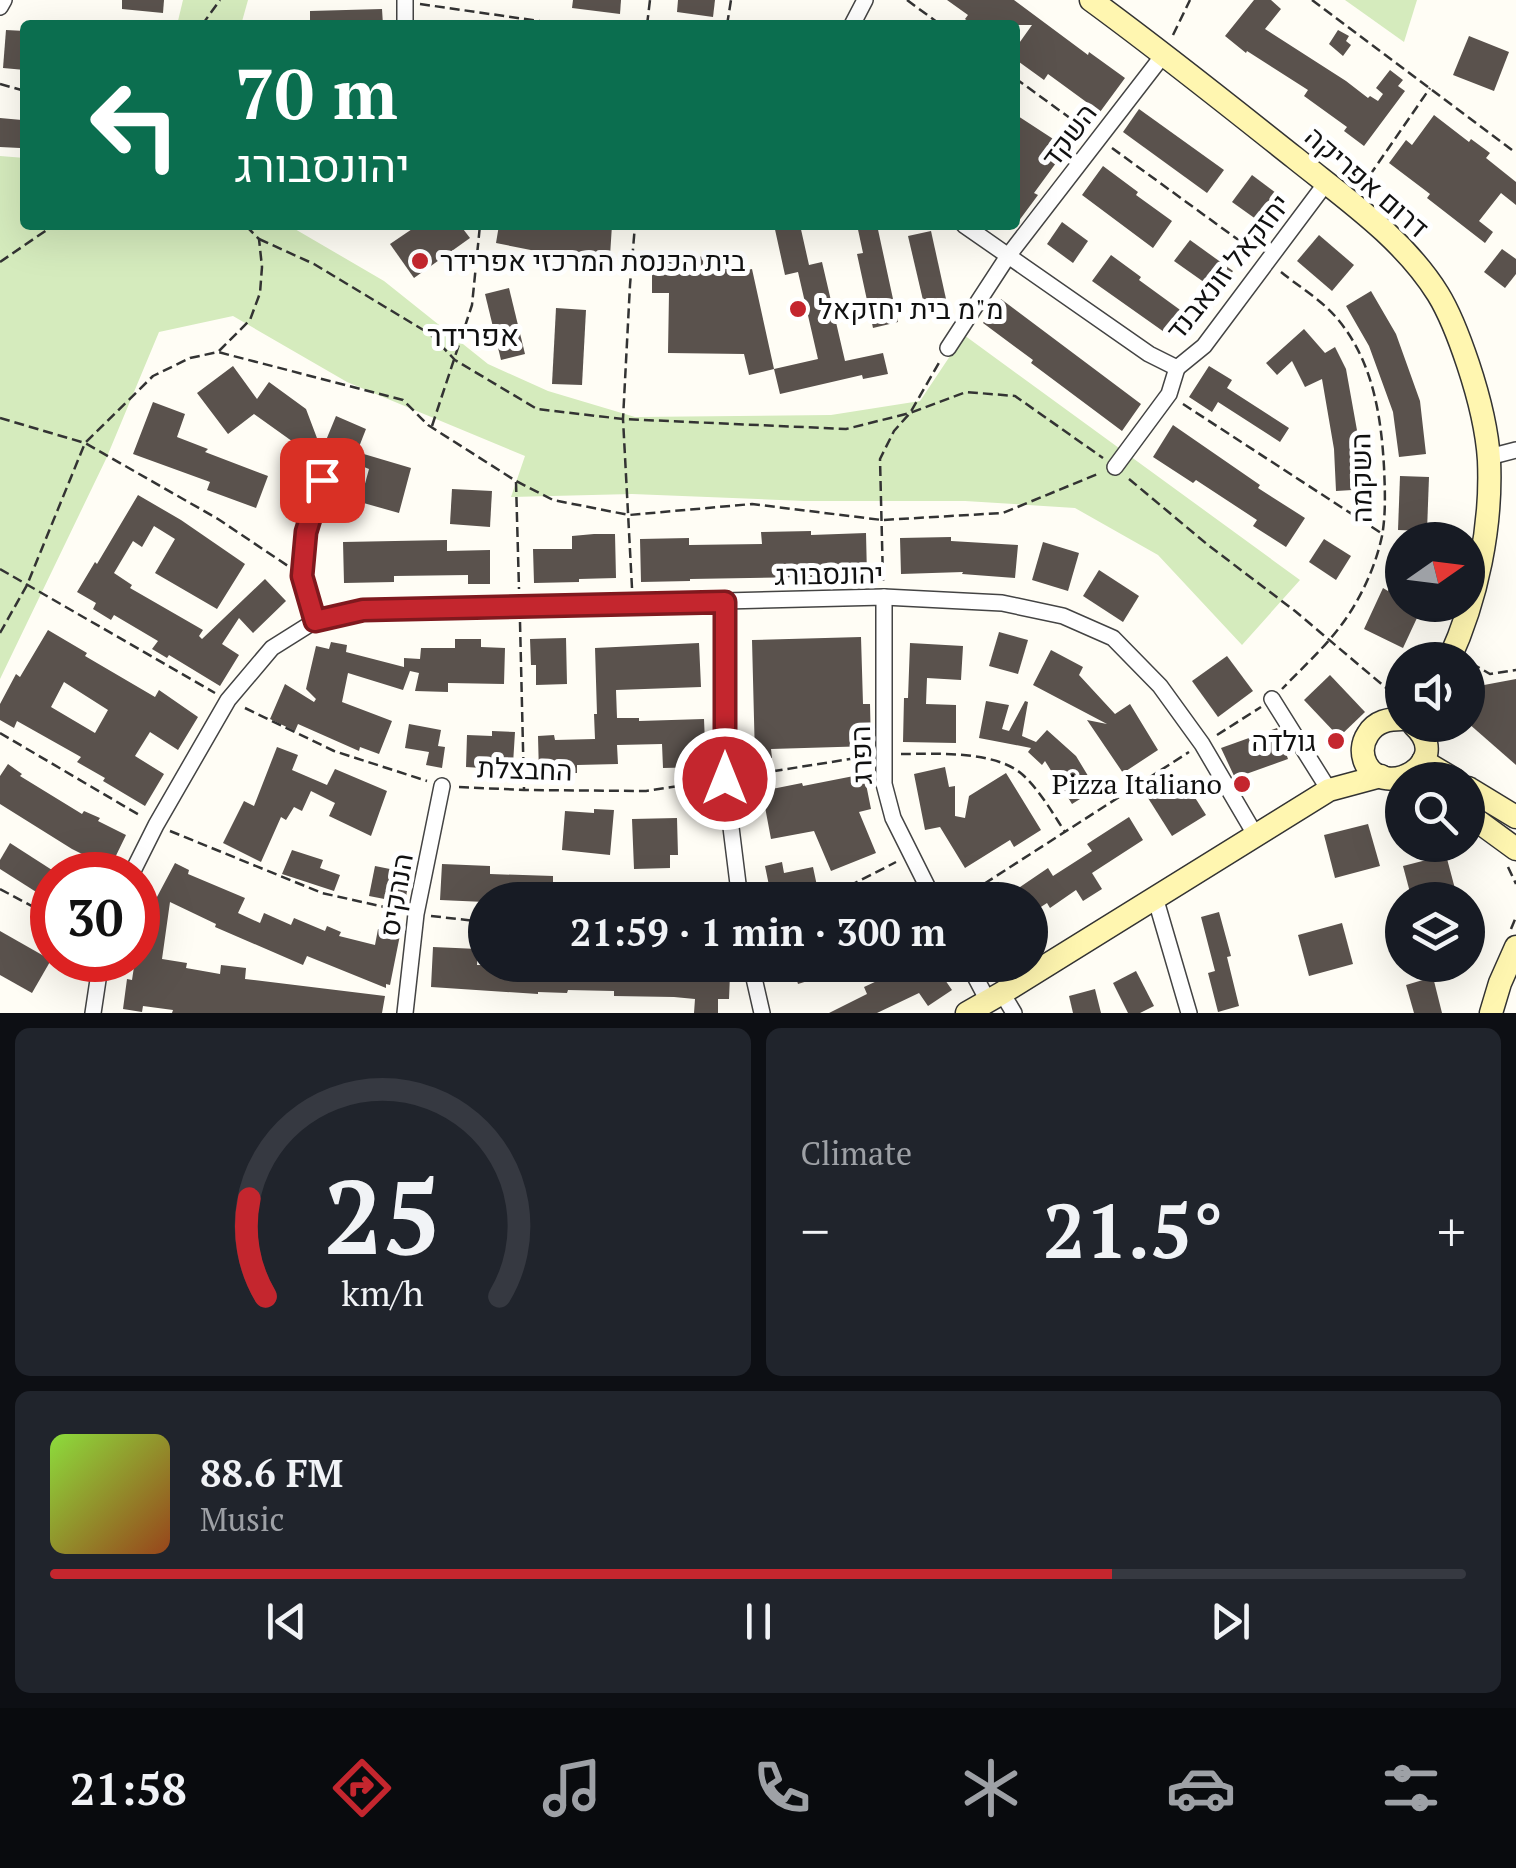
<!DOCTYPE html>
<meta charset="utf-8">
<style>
:root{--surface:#171b24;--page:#20242c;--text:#f1f3f6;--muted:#9ea1a6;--line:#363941;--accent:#c4262e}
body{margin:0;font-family:"PT Serif",Heebo,serif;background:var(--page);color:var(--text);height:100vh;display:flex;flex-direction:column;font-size:38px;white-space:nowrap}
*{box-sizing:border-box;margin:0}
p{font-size:32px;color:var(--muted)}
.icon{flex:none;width:55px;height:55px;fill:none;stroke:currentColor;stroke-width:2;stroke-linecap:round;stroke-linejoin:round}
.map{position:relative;height:1013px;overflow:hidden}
.side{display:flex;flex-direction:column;gap:15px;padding:15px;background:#0d0f14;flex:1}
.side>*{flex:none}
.hud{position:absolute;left:20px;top:20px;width:1000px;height:210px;border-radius:10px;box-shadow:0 10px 40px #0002;background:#0b6e4f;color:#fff;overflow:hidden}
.needle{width:65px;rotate:76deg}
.buttons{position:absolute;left:1385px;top:522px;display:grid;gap:20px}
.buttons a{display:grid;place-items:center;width:100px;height:100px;border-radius:50%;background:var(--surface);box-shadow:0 10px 40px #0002;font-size:50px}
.speed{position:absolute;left:30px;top:852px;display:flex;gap:20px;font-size:50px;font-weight:700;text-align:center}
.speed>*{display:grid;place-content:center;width:130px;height:130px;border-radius:50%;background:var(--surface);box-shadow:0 10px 40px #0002;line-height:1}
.speed .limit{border:15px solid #d22;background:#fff;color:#111}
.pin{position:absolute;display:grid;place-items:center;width:85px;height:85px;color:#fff;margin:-42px;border-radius:20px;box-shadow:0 5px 15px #0006}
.me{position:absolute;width:110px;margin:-55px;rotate:0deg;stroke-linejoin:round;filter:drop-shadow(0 0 8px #0008)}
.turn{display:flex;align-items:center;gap:35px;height:210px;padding:0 50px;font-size:45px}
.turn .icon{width:130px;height:130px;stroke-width:2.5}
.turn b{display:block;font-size:70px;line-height:85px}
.big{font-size:75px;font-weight:700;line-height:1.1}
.side .card{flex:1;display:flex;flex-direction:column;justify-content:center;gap:15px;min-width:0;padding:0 35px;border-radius:15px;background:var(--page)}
.side .dial{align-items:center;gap:0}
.dial svg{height:260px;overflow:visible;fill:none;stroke:var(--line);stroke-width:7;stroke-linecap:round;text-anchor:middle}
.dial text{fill:var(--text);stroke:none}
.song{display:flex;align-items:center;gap:30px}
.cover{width:120px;height:120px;border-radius:15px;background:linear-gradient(135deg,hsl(90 70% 55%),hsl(20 70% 35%))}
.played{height:10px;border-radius:5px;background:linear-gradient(90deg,var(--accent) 75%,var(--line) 75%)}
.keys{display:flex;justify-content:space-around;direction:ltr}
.heat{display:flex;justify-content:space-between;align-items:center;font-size:55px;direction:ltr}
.side .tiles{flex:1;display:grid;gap:15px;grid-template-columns:1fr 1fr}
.card:last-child{grid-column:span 2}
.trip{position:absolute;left:468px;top:882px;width:580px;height:100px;border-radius:50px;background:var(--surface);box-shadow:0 10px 40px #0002;font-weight:700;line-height:100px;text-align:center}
.menu{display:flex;height:160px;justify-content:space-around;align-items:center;background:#090b0e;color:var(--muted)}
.menu .icon{width:70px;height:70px}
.menu .on{color:var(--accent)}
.menu b{font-size:45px;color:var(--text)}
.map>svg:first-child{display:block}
</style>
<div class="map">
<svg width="1516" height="1013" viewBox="0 0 1516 1013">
<rect width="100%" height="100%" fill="#fffdf5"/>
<g fill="#d5ebbd">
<path d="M183,0H248L241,25H177Z"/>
<path d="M1345,0H1417L1404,42Z"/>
<path d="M0,156L25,158V225H288L384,281L488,364L548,391L635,417L831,415L920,401L964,335L1300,580L1242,645L1158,555L1075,508L965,501H804L632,494L511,497L525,456L347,382L233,316L159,332L106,459L0,679Z"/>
</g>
<g fill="#5a524d" fill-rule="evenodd">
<path d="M122,0H164L163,13L122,9Z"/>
<path d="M573,0H621L620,14L572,8Z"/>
<path d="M678,0H715L713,17L677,12Z"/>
<path d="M947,0H1014L1088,55L1089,52L1125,78L1100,112L1048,74L1044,80L1015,59V49L1032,25H973L965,19L968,15Z"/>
<path d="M1254,0H1271L1281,9L1265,29L1346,81L1368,98L1370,96L1378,101L1383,94L1376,88L1390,70L1403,80L1398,86L1405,91L1364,146L1344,131L1347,127L1304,96L1308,90L1247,51L1246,53L1225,36Z"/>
<path d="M382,9L383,25H310V11Z"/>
<path d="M6,30L25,31V70L3,68Z"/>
<path d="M1338,30L1349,36L1346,41L1351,45L1343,56L1329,44Z"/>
<path d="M1469,36L1509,52L1494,91L1453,75Z"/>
<path d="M1139,109L1224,170L1207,193L1123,132Z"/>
<path d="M1015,114L1067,148L1034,193L1038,195L1015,226Z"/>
<path d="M1434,115L1469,142L1471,139L1490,153L1486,158L1516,182V205L1501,193L1479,221L1493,232L1485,243L1427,198L1430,194L1389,163L1406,140L1412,145Z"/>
<path d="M0,118L22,120L20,148L0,147Z"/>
<path d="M1103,166L1138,192L1136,195L1172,221L1153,248L1082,195Z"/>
<path d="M1252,175L1280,196L1260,222L1232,202Z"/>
<path d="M1062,222L1088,241L1073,263L1047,244Z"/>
<path d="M418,225H460L470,238L414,278L390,244Z"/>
<path d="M499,225H612L610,256L580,254V262L561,261V256L496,243Z"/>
<path d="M774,225H800L809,265L822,262L845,361L883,353L888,374L863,379L862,375L780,394L774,369L818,359L798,272L785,275Z"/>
<path d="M857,225H877L898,322L873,328L857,254L863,253Z"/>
<path d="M931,231L948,308L926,313L908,236Z"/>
<path d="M1319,235L1354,265L1332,291L1297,261Z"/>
<path d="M1190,240L1233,271L1218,292L1174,261Z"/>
<path d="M1502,249L1516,259V274L1505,288L1484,272Z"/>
<path d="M1111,255L1141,277L1139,280L1183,312L1167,334L1092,281Z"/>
<path d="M652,256L733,257V273L752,269L774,369L749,375L744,354L668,353L669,293H652Z"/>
<path d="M509,288L525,354L501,360L485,294Z"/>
<path d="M1371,291L1396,334L1420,401L1426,454L1399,457L1393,412L1369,346L1346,306Z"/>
<path d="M1001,299L1141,404L1122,431L1031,363L1033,360L983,323Z"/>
<path d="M556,308L586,310L582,385L552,384Z"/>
<path d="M1304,329L1325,353L1335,347L1346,369L1360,447H1365L1366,461L1350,463L1351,473L1367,474L1369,489L1336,491L1334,449L1322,379L1305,387L1292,361L1277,375L1266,363Z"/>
<path d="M233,366L257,399L269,382L306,409L323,454L302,461L296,444L254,414L228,434L197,393Z"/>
<path d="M1209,366L1232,380L1227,388L1289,428L1280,442L1218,402L1212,412L1189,397Z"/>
<path d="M153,402L185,414L177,437L208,449L205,452L268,476L256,508L207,490L210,482L133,454Z"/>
<path d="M336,416L366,429L357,452L411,468L399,513L360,502L369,469L322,450Z"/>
<path d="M1173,425L1260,485L1258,488L1305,518L1286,547L1253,526L1257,520L1196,480L1193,483L1153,457Z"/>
<path d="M1400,476L1429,477L1427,531L1398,530Z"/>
<path d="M452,489L492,491L490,527L450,524Z"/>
<path d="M138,495L181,520L245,564L217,609L155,573L175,539L154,526L142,547L133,541L114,573L132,585L130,588L203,630L199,636L202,639L265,579L286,601L253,633L239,618L222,644L239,655L220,686L169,655L167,658L152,649L158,641L114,615L111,620L93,609L96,603L77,592L95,562L97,564Z"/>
<path d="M811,531V535L866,533L867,576L690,579V581L641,582L640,539L689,538V545L762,544L761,532Z"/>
<path d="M594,534H615L616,578L579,579V582L534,583L533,549H572V536Z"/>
<path d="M951,537V541L1018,545L1015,578L962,574L963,572L901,574L900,538Z"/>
<path d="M1324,539L1351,556L1336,580L1309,562Z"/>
<path d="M447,540V551L490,550V584H468V575L394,576V582L344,583L343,542Z"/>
<path d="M1043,542L1079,553L1068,591L1032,580Z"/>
<path d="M1398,554L1402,555V605H1423L1403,648L1364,629L1383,588L1388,591Z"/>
<path d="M1099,570L1139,596L1123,622L1083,596Z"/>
<path d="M48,630L87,653L85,656L155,697L159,690L198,717L178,750L150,732L135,756L164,774L145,806L103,781L105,778L77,762L81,757L17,721L14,728L0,720V704L16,674L20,677ZM64,682L108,710L95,733L51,707Z"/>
<path d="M999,632L1028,640L1018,674L989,666Z"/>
<path d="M861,637L863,704H870L871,746L771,749L772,758H755L752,640Z"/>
<path d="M566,638L567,684L536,685V665H531L530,639Z"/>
<path d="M455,639H481V647L505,648L504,684L448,683V692L415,691L419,673L410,671L403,690L348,673L342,702L392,721L379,754L360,747L359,751L298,724L295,731L270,719L285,684L314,702L316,699L306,689L316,646L329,649L331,642L347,645L346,652L404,667V658L420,659L421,648H455Z"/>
<path d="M699,643L701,687L616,690L617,718H639V721L704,719L706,767L663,768L662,744L617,745L618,764L577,765V773L539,774L538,736L554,735L555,740L595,739L594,714H597L595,648Z"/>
<path d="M910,643L963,646L961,680L927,678L926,704L956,705V743L903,742L904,698H908Z"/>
<path d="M1051,650L1083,667L1079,675L1115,714L1130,704L1158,750L1123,773L1087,720L1107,724L1033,685Z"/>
<path d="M1227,656L1253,691L1218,717L1192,681Z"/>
<path d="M1330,675L1365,712L1339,737L1304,700Z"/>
<path d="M1516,679V765L1468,723V688Z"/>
<path d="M986,701L1009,705L1002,729L1009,731L1025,701L1028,702L1022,736L1036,742L1047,730L1076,756L1096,789L1072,804L1045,761L1042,765L1028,752L1031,748L979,738Z"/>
<path d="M409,724L441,730L438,746L445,747L442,768L426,765L429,752L405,748Z"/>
<path d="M1277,728L1288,759L1235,778L1221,748Z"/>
<path d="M492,731L515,732L513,764H509V776H497V769L466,767L467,735L492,736Z"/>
<path d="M277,747L298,755L292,770L327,785L335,769L387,791L371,836L329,816L335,803L311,791L302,811L294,807L286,820L281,817L261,862L223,843L244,801L254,806Z"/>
<path d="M8,764L22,774L20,776L82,814L84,811L100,818L98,821L126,835L110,868L72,849L0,804V776Z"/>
<path d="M945,767L949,787L955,786V816L965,818L969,796L1006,773L1041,830L1014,847L1010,840L965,868L940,827L925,830L914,774Z"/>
<path d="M864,774L871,809L859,812L876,853L831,871L814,831L771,839L762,791L802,783L803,786Z"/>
<path d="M1182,777L1206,815L1172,836L1148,798Z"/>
<path d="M594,809L614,810L610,855L562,850L565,811L594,813Z"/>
<path d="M1129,817L1143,840L1092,873L1102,889L1083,901L1076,890L1050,908L1047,903L1030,914V900H1001L1048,868L1053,876L1092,851L1087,844Z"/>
<path d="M677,818L678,855H670V868L634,869L632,819Z"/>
<path d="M1368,824L1380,866L1335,878L1324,835Z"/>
<path d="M10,843L52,870V902L0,869V860Z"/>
<path d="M292,850L323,860L320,868L340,875L334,891L282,874Z"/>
<path d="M1446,855L1458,900H1412L1403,866Z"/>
<path d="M782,862L784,873L813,867L817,886L788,892L790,900H772L765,866Z"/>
<path d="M175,863L189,870L188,874L245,898L238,913L260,923L264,913L291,925L294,918L325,931L327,926L341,932L339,936L375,945L378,929L400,935L390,985L386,984V988L307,956L303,965L215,927L216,924L170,902L162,959L187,963L186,968L220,974L221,965L246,968L245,979L385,996L382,1013H172L173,1010L143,1006L142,1012L123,1009L127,979L132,980L135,960H138L142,911L149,912Z"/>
<path d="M442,864L490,866V874L553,876V882L597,883V900H485V902L440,900Z"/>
<path d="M375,866L410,873L405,903L369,896Z"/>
<path d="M1219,912L1231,956L1227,957L1239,1006L1218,1012L1208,973L1215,971L1201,917Z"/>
<path d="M1342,923L1353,964L1309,976L1298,935Z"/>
<path d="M0,931L51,960L32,993L0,975Z"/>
<path d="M433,947L478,949L477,965H725V975H730L729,999H718V1013H694L695,999L674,997L614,996V991L568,990L567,993L538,992V994L431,987Z"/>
<path d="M792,965H848L849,968L798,984Z"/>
<path d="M910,965H958V967L943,977L952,990L928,1006L919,993L877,1013H829L867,994L864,987L892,974V976Z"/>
<path d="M1136,971L1154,1006L1140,1013H1128L1113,983Z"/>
<path d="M1433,977L1442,1013H1414L1406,985Z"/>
<path d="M1095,989L1101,1013H1073L1069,996Z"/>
</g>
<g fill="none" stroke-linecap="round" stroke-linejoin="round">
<g stroke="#444" stroke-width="18">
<g id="street">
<path d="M0,7L4,0"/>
<path d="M405,25V0"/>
<path d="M852,25L865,0"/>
<path d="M964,225L1149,354L1177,368L1204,346L1326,183"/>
<path d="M948,348L1008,256L1164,54"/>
<path d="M1489,457L1516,450"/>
<path d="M1115,467L1169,394L1177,368"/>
<path d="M884,597V784L893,818L934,900"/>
<path d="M725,602V779L740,900"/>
<path d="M315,621L302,575L306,532L322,480"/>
<path d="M1272,699L1329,790"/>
<path d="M131,875L156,825L228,700L272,648L315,621L363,610L884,597L1002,603L1063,616L1113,638L1160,686L1202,744L1256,836"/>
<path d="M1155,897L1189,1013"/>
<path d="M751,965L762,1013"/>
<path d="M969,965L988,1001"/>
<path d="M1002,993L1014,1013"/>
<path d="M93,1013L101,960"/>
<path d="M405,1013L416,914L442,786"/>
</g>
</g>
<g stroke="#333" stroke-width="25">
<g id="secondary">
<path d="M1091,0C1161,51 1228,105 1295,158C1346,199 1403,238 1438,294C1451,315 1460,340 1468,364C1478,394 1487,428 1489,460C1492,527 1477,599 1449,660"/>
<path d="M1402,719C1389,719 1376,721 1368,734C1362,743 1361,754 1366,764C1385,800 1455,763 1414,725"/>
<path d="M1423,761L1455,780"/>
<path d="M1468,788L1516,817"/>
<path d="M1468,814L1516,849"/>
<path d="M967,1013L1002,993L1329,790L1381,776"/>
<path d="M1491,1013L1500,983L1516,947"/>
</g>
</g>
<g stroke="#333" stroke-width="2.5" stroke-dasharray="10 5" stroke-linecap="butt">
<path d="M907,0L941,25"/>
<path d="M1312,0L1516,153"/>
<path d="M420,4L567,25"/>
<path d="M202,25L220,0"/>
<path d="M647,25L650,0"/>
<path d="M727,25L731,0"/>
<path d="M1173,35L1190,0"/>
<path d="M1015,78L1085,129"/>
<path d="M0,84L25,91"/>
<path d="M1112,148L1255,252"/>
<path d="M1361,188L1430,88"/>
<path d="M259,239L314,264L430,334L455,360L537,409L623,419L846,429L910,413L966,392L1015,396L1103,458"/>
<path d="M0,262L54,225"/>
<path d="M1281,272C1298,286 1320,299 1335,316C1372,358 1381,413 1384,467C1385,490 1386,514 1382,536C1376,564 1364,591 1349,614C1331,642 1305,665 1282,689"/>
<path d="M219,351L250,320L260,293L262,267L259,239L245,225"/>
<path d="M1183,404L1381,533"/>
<path d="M0,418L85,443L218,519L288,566"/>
<path d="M432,426L472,305L480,225"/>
<path d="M1129,479L1208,545L1295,611L1398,698"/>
<path d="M516,482L519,589"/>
<path d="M0,569L215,693"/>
<path d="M883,581L880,459L894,431L910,413L940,361"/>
<path d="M632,588L623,419L630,285L635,225"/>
<path d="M520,622L524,789"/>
<path d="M0,633L27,585L85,443L153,376L190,358L218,352L403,400L428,425L516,481L553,500L629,515L752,504L882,520L1003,513L1100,473"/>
<path d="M1471,663L1490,674L1516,670"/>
<path d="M245,708L334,751L427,781"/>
<path d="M0,733L141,816"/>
<path d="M1217,735L1261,707"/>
<path d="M901,754C937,754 995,750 1023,775C1040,791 1052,812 1065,832"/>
<path d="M743,776L869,756"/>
<path d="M459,787L524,790L646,791L711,781"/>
<path d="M170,831L322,893L398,910"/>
<path d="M1508,867L1516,884"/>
<path d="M0,889L52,917"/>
<path d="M822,900L896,862"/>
<path d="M959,900L1189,752"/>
<path d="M431,916L485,922"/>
<path d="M1511,929L1516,917"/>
</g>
<use href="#street" stroke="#fff" stroke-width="15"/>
<use href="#secondary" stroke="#fff6b0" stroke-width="22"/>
</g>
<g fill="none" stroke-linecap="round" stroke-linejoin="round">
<g stroke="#7f191e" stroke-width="25">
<path id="route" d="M322,480L306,532L302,576L315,621L363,610L725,602V779"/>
</g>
<use href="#route" stroke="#c4262e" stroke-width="18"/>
</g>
<g fill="#c4262e" stroke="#fff" stroke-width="4">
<circle cx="420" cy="261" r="10"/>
<circle cx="798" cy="309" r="10"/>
<circle cx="1336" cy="741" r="10"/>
<circle cx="1242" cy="784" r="10"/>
</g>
<g text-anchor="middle" stroke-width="10" stroke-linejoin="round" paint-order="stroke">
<g font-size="28" fill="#111" stroke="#fff">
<text transform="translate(1069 135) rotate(-53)" y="10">השקד</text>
<text transform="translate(1367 182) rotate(41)" y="10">דרום אפריקה</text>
<text transform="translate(1228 267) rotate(-51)" y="10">יחזקאל זונאבנד</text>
<text transform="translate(1361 478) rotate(-91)" y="10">השקמה</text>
<text transform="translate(829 574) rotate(-1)" y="10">יהונסבורג</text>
<text transform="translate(861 755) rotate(-92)" y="10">הפרג</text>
<text transform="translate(525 769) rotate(2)" y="10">החבצלת</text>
<text transform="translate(396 895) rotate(-80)" y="10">הנרקיס</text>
</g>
<g font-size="28" fill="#111" stroke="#fff" text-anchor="start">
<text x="440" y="271">בית הכנסת המרכזי אפרידר</text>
<text x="818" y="319">מ"מ בית יחזקאל</text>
<text x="1316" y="751" text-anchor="end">גולדה</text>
<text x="1222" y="794" text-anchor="end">Pizza Italiano</text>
</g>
<g font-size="30" fill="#111" stroke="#fff">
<text x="473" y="346">אפרידר</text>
</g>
</g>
</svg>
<div class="buttons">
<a><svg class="needle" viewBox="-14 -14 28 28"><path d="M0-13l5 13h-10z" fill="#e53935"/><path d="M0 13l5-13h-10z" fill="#9ea1a6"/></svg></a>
<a><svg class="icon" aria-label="sound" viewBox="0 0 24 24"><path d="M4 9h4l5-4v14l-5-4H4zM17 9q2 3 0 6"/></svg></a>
<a><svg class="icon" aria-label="search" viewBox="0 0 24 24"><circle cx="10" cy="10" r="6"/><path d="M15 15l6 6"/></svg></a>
<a><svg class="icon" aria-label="layers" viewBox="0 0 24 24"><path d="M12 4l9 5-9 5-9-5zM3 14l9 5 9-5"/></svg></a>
</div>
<div class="speed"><div class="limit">30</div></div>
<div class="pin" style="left:322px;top:480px;background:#d93025"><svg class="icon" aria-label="arrive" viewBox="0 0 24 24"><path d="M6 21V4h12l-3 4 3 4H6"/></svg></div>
<svg class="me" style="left:725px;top:779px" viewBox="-20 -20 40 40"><circle r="17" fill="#c4262e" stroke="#fff" stroke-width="3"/><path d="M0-11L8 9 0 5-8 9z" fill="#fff"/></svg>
<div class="trip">21:59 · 1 min · 300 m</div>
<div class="hud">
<div class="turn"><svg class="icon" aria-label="left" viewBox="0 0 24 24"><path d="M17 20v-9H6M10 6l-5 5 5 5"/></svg><div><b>70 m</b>יהונסבורג</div></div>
</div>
</div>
<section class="side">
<div class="tiles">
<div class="card dial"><svg viewBox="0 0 100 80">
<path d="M14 69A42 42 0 1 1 86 69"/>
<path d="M14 69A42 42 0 0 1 9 39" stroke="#c4262e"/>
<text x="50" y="56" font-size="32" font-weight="700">25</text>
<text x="50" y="72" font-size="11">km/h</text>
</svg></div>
<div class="card"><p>Climate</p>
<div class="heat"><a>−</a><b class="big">21.5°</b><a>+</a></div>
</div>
<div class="card">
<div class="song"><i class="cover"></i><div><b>88.6 FM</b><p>Music</p></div></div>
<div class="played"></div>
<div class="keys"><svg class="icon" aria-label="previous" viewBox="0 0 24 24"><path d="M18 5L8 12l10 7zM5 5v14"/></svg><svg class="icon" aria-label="pause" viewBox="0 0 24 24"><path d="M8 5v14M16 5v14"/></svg><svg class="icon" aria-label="next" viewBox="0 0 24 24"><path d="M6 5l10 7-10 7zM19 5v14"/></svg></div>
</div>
</div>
</section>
<nav class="menu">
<b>21:58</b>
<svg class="icon on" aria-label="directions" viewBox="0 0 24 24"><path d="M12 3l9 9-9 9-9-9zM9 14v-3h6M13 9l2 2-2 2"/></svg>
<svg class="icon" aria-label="music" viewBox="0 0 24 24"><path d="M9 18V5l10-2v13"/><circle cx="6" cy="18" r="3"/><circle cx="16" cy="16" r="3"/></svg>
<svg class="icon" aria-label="phone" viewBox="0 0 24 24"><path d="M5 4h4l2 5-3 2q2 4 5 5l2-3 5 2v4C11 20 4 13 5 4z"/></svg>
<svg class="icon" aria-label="climate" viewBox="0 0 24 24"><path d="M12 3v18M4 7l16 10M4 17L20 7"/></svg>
<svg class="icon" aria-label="car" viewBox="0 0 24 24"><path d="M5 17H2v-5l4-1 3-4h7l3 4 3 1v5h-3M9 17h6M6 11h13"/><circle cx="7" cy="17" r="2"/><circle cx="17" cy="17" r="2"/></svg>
<svg class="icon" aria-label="filters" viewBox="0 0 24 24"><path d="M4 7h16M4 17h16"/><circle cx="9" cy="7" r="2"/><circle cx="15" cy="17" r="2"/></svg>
</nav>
